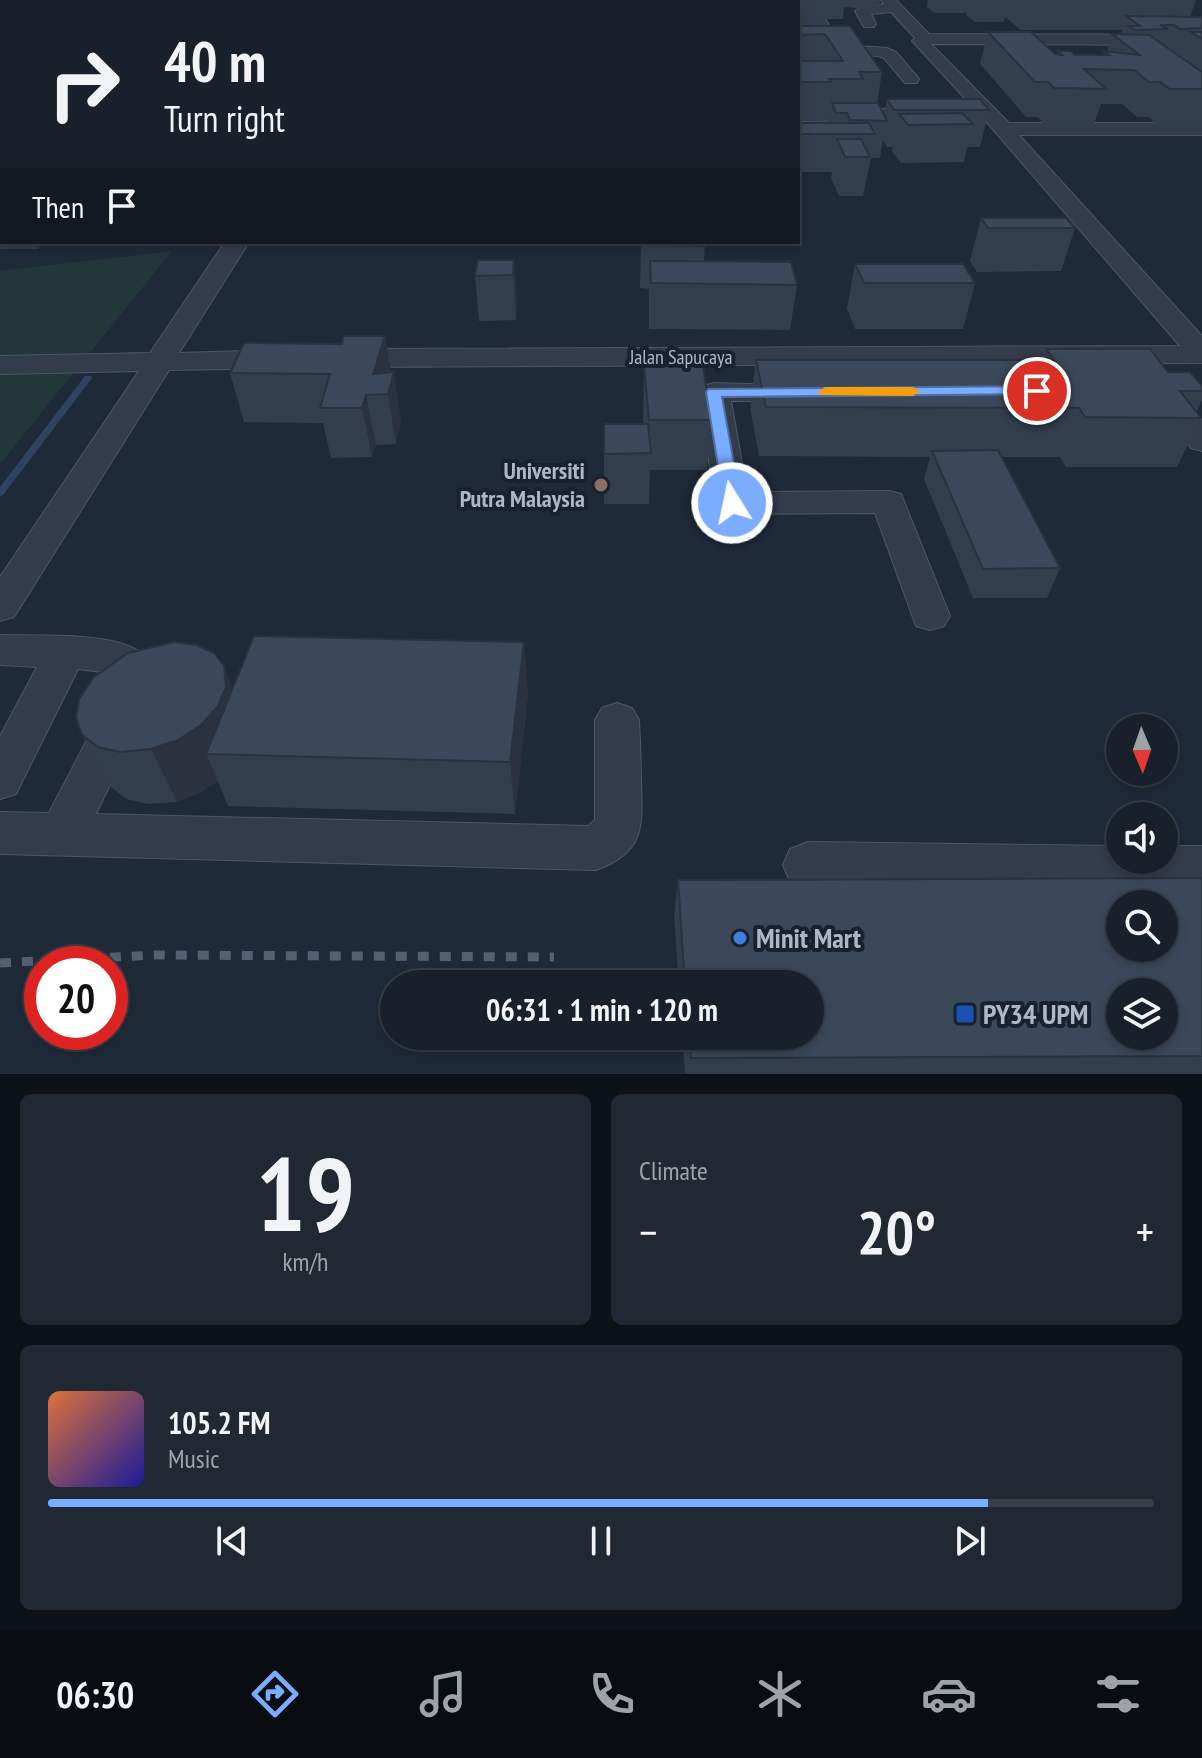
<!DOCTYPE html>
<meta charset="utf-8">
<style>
:root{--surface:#17202b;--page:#202833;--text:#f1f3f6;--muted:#9ea3a9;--line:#363e47;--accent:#7aacff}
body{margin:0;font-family:"PT Sans Narrow",sans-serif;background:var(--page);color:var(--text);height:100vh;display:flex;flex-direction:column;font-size:30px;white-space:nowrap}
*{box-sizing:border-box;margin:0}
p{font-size:26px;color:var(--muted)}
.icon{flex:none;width:44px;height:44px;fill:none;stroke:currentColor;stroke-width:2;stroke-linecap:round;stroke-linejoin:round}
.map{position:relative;height:1074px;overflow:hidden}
.drawer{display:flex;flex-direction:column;gap:20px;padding:20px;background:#0d1218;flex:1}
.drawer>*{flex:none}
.top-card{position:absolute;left:0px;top:0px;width:800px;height:244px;box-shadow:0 4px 12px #0003,0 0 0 2px var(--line);background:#17202b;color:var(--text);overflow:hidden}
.needle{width:52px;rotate:178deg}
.controls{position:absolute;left:1106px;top:714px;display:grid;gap:16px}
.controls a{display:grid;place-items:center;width:72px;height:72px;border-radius:50%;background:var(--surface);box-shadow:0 4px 12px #0003,0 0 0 2px var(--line);font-size:40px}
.speed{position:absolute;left:24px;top:946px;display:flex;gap:16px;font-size:40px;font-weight:700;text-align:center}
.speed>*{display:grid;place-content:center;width:104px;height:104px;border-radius:50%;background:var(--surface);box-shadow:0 4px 12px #0003,0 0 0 2px var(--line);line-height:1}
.speed .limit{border:12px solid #d22;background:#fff;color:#111}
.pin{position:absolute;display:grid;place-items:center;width:68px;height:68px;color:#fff;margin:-34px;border:4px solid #fff;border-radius:50%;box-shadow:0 2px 8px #0007}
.me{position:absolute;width:88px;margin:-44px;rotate:350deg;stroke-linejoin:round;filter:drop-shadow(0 0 6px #0008)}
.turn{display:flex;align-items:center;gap:28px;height:168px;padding:0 32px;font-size:36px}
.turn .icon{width:104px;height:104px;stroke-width:2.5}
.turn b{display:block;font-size:56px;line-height:68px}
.then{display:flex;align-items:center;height:76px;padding:0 32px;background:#0003;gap:16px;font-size:30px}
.big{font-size:60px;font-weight:700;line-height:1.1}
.drawer .widget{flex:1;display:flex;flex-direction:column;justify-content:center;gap:12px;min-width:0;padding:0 28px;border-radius:12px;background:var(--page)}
.drawer .dial{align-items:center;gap:0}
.dial b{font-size:104px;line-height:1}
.song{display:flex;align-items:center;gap:24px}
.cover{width:96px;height:96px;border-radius:12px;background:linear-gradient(135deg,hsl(20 70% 55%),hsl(240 70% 35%))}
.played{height:8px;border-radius:4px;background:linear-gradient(90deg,var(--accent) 85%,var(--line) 85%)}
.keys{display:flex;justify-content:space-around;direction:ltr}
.heat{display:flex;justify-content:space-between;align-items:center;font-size:44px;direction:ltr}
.drawer .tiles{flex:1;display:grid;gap:20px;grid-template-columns:1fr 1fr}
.widget:last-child{grid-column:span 2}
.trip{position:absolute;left:380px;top:970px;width:444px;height:80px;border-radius:40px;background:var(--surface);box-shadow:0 4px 12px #0003,0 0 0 2px var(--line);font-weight:700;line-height:80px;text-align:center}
.dock{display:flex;height:128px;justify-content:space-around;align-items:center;background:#090d11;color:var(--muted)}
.dock .icon{width:56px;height:56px}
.dock .current{color:var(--accent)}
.dock b{font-size:36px;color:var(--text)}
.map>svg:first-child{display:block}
</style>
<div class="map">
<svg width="1202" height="1074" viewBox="0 0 1202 1074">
<rect width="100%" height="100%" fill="#1f2a39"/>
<path fill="#21373a" d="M172,251L0,464V271Z"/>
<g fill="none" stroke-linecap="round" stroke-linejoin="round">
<path fill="#2f4360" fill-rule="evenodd" d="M85,376H91L92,378L3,495L0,496V487Z"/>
<g stroke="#4d5764" stroke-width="2">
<g id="minor">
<path d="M141,0H241L139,2Z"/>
<rect x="304" y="0" width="14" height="2"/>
<path d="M358,0H372L357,2Z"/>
<path d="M387,0H407L409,2H389Z"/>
<rect x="549" y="0" width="14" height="2"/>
<rect x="575" y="0" width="14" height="2"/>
<path d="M703,0H717L718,2H704Z"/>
<path d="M881,0H896L929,34L1202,35V45L931,44L1009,123H1202V135H1019L1202,336V363L340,367L330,364L326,358L330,352L340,349L1180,346L985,120L915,44L912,41L915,38L891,12L871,14L876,24L874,27H864L855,11L862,7L884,4Z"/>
<path d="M818,15L823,16L829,25L827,28L798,30V16Z"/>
<path d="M798,42L887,48L896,52L919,79L917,83H905L884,58L878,56L798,52Z"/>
<path d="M798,109H934L943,114L934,119L798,121Z"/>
<path d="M225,242H249L179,353L284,350L294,353L298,359L294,365L284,368L169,370L14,617L0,621V577L139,371L0,374V356L150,353Z"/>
<path d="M714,383L813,386L817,392L813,398L802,401H731L747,492L889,491L901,494L950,616L944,626L930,630L916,626L875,513L732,514L720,511L715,503L699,392L703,386Z"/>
<path d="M1164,384L1175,387L1202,420V451L1191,448L1149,393L1153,387Z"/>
<path d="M0,635C35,636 107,632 137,650C147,656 155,669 160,679L96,814L588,826L595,820V720L602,708L617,703L632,708L639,720C640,741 641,763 641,784C643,829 643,853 596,870L0,854V812L49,813L117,682L110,673L78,669L16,794L0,799V736L37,667L0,665Z"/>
<path d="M808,842L1120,846V860H1164V846H1202V892L808,888L790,881L783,865L790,849Z"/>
</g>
</g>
<use href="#minor" fill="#333c4a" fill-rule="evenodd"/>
<path stroke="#546071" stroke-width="9" stroke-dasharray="11 11" stroke-linecap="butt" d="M0,963L155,955L554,957"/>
</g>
<g fill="#333e4d" fill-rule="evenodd">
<rect x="8" y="0" width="149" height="2"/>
<rect x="432" y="0" width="122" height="2"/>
<rect x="598" y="0" width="83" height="2"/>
<path d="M727,0H880L878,7H868V9L844,7L843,19H798V2H728Z"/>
<path d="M928,0H1196L1190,17H1202V125H1157L1148,117H1137L1122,104H1101L1094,124H1044L1038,117H1026L980,64L988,32L1055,54L1057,55L1058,51L1074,55H1103L1104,51L1107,52L1112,34H1121L1122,30H1021L1005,17L1004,22H975L966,15V13H934L927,7Z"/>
<path d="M798,26H850L882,72L877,103L884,115L887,99L989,110L980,147H967L964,162L901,163L892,151L893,147H887L883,140L880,158H871L863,196H839L831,178L832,172H798ZM827,114H830L829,123H799L800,118H826Z"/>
<path d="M2,142V242H46L38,249H0V144Z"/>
<path d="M981,218L1075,228L1061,271L977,272L970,261Z"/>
<path d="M641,242H705L704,261L797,285L790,330L649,329V289L640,288Z"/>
<path d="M514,260L517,304L516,320L479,321L475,276Z"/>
<path d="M855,264L975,283L963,329H855L847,309Z"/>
<path d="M385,336L391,373L401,421L396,444L376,445L372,457L331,458L323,423L244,422L230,373L342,344Z"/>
<path d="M1046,349L1168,372L1202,386V400L1196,412L1201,418L1177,467H1066L1060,457H1002L1060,568L1047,598H973L924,479L930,457L759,456L750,408L756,360H1042Z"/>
<path d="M644,366L711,420L707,470H650L649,504H604V424H643Z"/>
<path d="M233,689L528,694L515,814L228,806L218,781L201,792L177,802L148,804L126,799L111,787L82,735Z"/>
<path d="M1202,878V1074H685L682,1036H810V984H679L674,916L678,880Z"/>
</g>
<g fill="#29323e">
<rect x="142" y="0" width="15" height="2"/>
<path d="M2,41V81L0,83V42Z"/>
<path d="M35,242H46L38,249Z"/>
<path d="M514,260L517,304L516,320L513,275Z"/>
<path d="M385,336L392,378L394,372L401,421L396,444L388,394L373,374Z"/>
<path d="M366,395L376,445L372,457L362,408Z"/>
<path d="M524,642L528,694L515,814L510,762Z"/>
<path d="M224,666L244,719L206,754L218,781L201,792L177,802L151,749Z"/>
</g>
<g fill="#3b4859" stroke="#29323e" stroke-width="2" fill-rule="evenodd">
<path d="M60,0H84L81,2H57Z"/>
<path d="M1126,16L1202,17V28L1180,29L1174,25H1160L1168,29L1135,30L1128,26H1140Z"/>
<path d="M798,26H850L882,72H859L863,79H829L831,82H798V61H843L825,34L798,35Z"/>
<path d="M0,27H2V41L0,42Z"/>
<path d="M988,32H1031L1055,54L1062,55L1058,51H1071L1074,55H1109L1104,51L1140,55L1112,34L1149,35L1202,72V89H1170L1160,82H1149L1134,70L1084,69L1106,89L1054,88L1048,82H1035Z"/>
<path d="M1191,32H1202V39Z"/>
<path d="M887,99H980L989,110H894Z"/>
<path d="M832,103H878L887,121L850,120L847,113H836Z"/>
<path d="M962,113L973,124L908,125L899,114Z"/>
<path d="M798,123H869L875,134H798Z"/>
<path d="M837,139H861L870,157H845Z"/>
<path d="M2,142V156H0V144Z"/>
<path d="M2,173V207H0V174Z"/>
<path d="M981,218H1066L1075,228H988Z"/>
<path d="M641,242H705V246L641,244Z"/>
<path d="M478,260H514L513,275L475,276Z"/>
<path d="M650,261L791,262L797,285L651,283Z"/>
<path d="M855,264H963L975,283H864Z"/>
<path d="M343,336H385L373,374L394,372L388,394L366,395L362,408H320L330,374L230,373L244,343L342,344Z"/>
<path d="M1046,349H1150L1168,372H1190L1202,386V391H1180L1201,418L1085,417L1079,408L766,407L756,360H1054Z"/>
<path d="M644,366H703L711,420H649Z"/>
<path d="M604,424H648L651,453L604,454Z"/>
<path d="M998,450L1060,568L983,569L932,451Z"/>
<path d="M254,636L524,642L510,762L206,754Z"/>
<path d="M174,642L196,645L214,653L224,666L226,687L218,706L201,725L178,740L151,749L120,752L98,747L82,735L76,717L79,699L94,677L128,653Z"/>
<path d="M1202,878V1056L691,1058L689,1036H810V984H685L678,880ZM1120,904H1164V948H1120ZM1120,992H1164V1036H1120Z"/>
</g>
<path fill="#7aacff" stroke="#4f70a6" stroke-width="2" d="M1037,386L1042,388V394L722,397L741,503L732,508L724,503L706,392L708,389Z"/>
<path fill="#f59e0b" d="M825,387H913L920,391L913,396L820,395L818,392Z"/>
<circle fill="#8d6e63" stroke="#18212e" stroke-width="3" cx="601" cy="485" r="8"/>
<circle fill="#3f7fe0" stroke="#18212e" stroke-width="3" cx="740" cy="938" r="8"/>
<rect fill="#1a4fb4" stroke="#18212e" stroke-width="3" x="955" y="1004" width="20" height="20" rx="4"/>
<g text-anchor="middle" stroke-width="8" stroke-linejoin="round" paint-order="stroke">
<g font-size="20" fill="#adb7c6" stroke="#18212e">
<text x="681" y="364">Jalan Sapucaya</text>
</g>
<g font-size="24" font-weight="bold" fill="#adb7c6" stroke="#18212e" text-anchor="end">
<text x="585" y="479">Universiti<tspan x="585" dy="28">Putra Malaysia</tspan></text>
</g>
<g font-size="28" font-weight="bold" fill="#adb7c6" stroke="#18212e" text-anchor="start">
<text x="756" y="948">Minit Mart</text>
<text x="983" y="1024">PY34 UPM</text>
</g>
</g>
</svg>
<div class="controls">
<a><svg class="needle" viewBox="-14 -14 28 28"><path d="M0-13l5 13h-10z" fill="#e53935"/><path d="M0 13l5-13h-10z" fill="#9ea3a9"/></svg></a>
<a><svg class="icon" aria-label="sound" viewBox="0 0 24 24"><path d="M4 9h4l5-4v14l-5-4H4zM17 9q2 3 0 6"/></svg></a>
<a><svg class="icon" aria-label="search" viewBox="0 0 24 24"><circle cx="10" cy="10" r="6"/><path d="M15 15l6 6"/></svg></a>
<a><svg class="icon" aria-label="layers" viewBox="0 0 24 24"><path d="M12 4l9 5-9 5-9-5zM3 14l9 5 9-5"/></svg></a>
</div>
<div class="speed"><div class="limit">20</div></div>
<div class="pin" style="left:1037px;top:391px;background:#d93025"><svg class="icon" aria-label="arrive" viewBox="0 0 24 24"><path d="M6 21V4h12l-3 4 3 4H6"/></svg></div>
<svg class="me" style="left:732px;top:503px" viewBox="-20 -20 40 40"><circle r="17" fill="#7aacff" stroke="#fff" stroke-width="3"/><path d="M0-11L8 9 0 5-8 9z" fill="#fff"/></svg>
<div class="trip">06:31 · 1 min · 120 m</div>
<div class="top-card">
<div class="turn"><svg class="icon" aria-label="right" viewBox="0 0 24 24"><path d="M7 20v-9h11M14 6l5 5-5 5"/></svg><div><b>40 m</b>Turn right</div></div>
<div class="then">Then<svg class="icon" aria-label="arrive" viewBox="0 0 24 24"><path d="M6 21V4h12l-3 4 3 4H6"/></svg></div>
</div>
</div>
<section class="drawer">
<div class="tiles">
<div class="widget dial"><b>19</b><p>km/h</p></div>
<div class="widget"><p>Climate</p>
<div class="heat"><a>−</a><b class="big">20°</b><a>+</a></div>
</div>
<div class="widget">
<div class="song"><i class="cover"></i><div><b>105.2 FM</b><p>Music</p></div></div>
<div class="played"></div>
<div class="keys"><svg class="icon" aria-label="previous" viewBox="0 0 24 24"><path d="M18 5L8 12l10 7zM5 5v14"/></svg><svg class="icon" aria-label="pause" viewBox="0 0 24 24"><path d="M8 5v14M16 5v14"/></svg><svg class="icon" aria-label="next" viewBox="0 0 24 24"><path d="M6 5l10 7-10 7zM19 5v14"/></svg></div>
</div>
</div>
</section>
<nav class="dock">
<b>06:30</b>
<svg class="icon current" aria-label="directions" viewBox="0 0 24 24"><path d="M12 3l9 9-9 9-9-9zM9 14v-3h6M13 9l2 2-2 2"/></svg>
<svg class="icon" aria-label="music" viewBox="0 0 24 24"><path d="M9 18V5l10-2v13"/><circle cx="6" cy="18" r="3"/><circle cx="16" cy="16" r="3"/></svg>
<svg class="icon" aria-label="phone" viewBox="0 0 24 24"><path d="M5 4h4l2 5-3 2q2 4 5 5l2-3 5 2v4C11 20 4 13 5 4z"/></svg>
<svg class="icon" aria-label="climate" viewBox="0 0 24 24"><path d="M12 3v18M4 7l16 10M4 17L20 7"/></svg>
<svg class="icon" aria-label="car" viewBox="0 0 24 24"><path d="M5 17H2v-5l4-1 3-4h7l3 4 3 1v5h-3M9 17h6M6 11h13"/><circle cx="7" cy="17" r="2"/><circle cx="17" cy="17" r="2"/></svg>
<svg class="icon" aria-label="filters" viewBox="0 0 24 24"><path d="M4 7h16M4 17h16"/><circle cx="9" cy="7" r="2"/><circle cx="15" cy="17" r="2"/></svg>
</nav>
